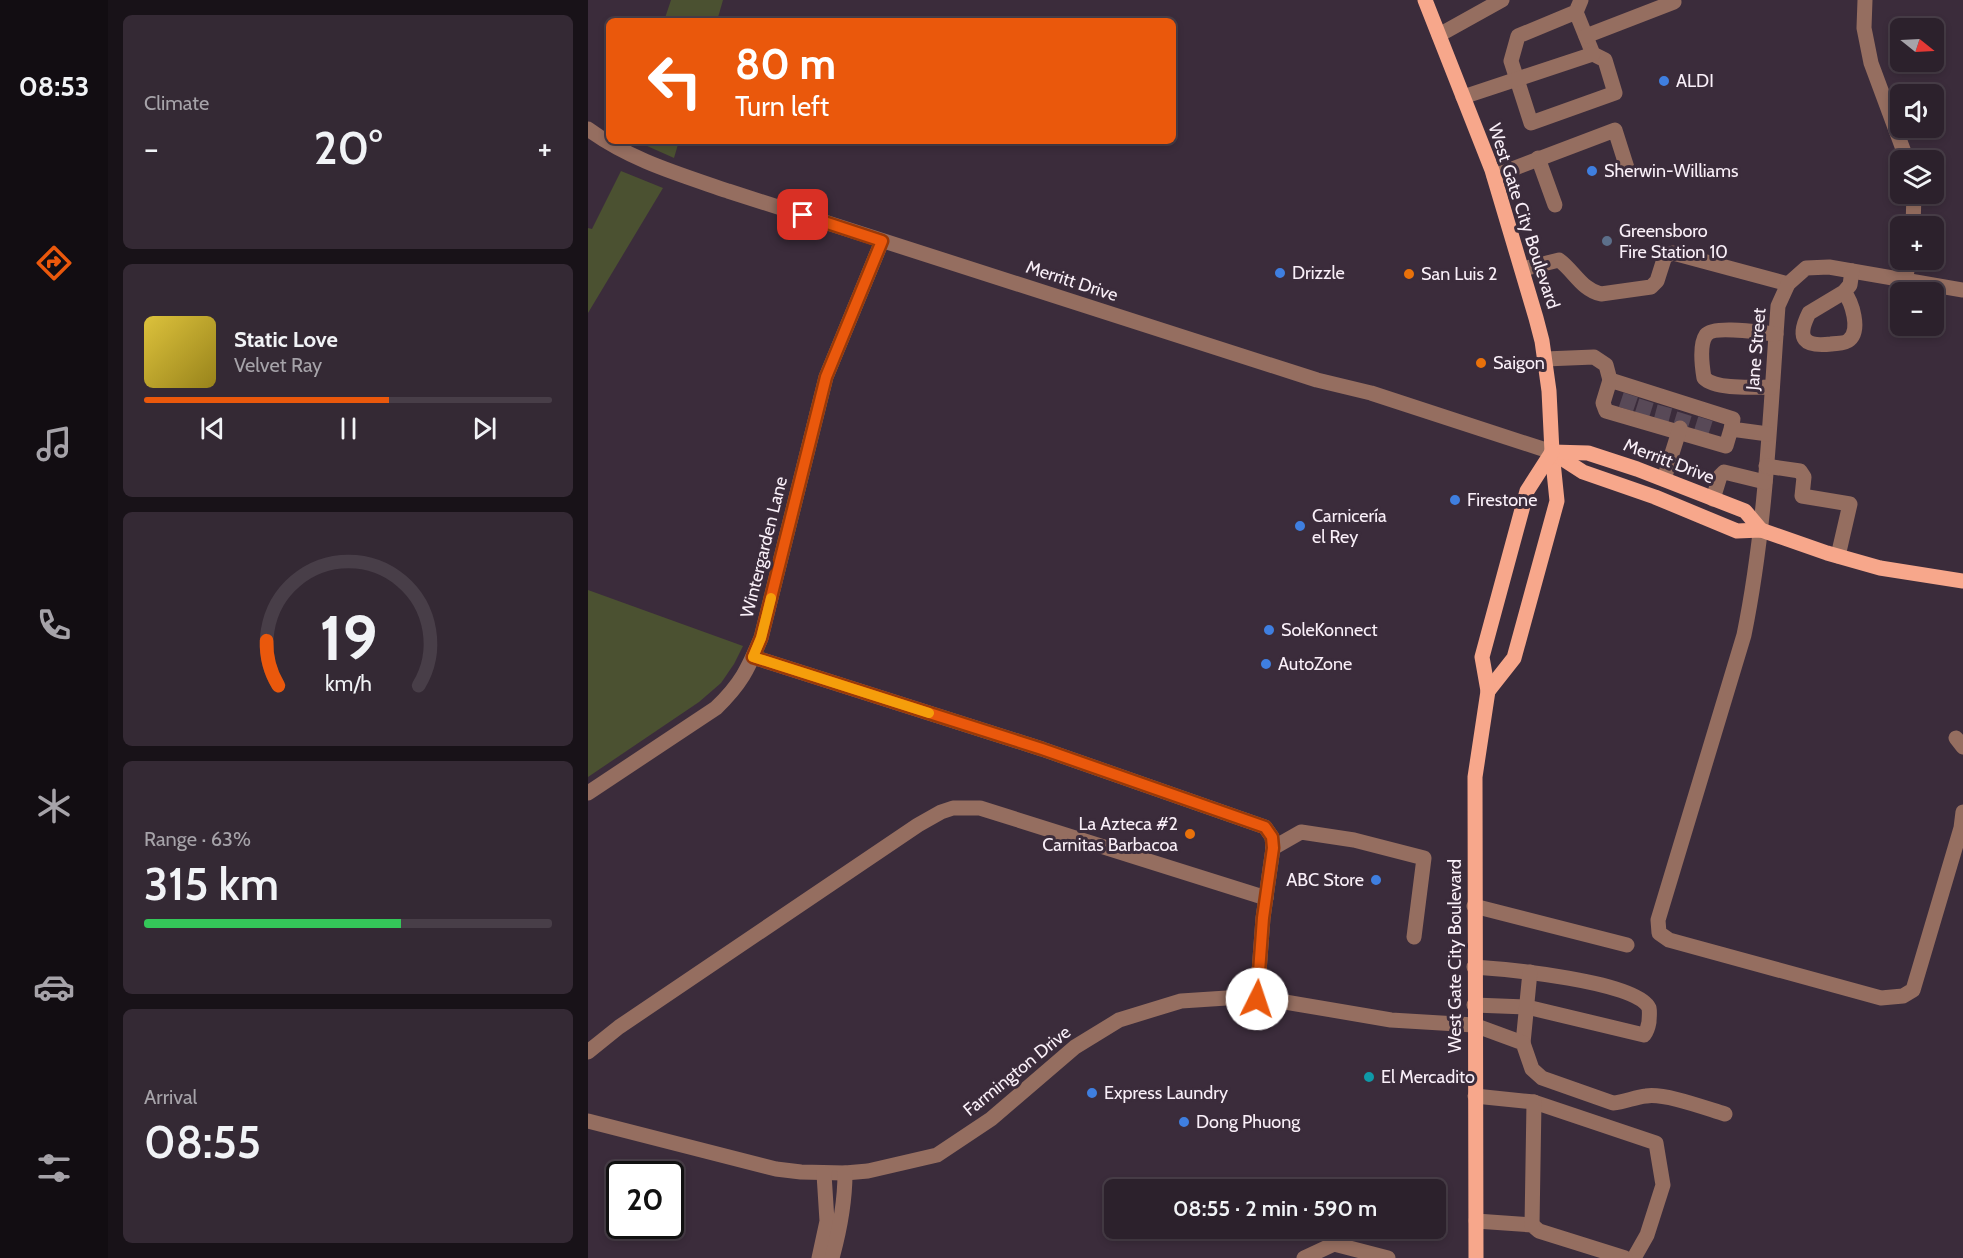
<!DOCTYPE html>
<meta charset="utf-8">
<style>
:root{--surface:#2c212c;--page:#342934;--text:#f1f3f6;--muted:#a6a3a9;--line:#483e48;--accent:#ea580c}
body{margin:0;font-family:Cabin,sans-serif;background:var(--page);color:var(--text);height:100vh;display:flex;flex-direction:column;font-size:22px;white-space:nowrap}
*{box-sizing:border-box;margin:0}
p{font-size:20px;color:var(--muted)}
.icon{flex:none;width:33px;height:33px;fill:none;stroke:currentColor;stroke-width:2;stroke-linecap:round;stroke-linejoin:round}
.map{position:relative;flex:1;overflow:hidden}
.details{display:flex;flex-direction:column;gap:15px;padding:15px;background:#181218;width:480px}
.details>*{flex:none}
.banner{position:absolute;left:18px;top:18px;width:570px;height:126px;border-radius:9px;box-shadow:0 3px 9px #0003,0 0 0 2px var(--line);background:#ea580c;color:#fff;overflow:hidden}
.needle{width:39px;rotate:108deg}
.fabs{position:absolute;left:1302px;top:18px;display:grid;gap:12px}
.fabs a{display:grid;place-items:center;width:54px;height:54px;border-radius:9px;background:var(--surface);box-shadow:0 3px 9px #0003,0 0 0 2px var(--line);font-size:30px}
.speed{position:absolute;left:18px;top:1161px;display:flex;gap:12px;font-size:30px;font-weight:700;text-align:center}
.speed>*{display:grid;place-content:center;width:78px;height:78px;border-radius:50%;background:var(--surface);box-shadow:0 3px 9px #0003,0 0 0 2px var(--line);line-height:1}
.speed .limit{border:3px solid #111;border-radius:9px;background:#fff;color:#111}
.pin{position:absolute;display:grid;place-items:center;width:51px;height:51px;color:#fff;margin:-26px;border-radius:12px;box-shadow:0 3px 9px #0006}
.me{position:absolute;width:66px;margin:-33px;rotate:4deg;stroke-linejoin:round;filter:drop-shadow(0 0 4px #0008)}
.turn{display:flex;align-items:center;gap:21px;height:126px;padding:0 30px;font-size:27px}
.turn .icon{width:78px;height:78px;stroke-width:2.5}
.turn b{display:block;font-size:42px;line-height:51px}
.big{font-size:45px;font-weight:600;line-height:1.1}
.details .widget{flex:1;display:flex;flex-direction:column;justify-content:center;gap:9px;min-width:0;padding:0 21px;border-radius:9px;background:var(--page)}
.details .dial{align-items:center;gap:0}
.dial svg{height:156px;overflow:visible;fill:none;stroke:var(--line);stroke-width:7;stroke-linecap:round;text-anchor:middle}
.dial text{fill:var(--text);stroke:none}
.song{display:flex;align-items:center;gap:18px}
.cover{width:72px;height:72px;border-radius:9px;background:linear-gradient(135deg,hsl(50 70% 55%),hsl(50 70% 35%))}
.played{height:6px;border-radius:3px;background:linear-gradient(90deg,var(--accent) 60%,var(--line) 60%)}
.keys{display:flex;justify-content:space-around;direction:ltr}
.heat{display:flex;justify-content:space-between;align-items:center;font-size:33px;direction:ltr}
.charge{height:9px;border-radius:4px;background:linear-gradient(90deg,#34c759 63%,var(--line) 0)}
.trip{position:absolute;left:516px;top:1179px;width:342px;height:60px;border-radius:9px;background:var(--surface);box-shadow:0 3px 9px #0003,0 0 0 2px var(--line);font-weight:600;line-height:60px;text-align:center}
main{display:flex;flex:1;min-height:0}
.menu{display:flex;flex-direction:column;width:108px;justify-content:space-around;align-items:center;background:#120d12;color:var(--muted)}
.menu .icon{width:42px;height:42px}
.menu .on{color:var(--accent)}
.menu b{font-size:27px;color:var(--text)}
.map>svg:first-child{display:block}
</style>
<main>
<nav class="menu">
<b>08:53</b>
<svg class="icon on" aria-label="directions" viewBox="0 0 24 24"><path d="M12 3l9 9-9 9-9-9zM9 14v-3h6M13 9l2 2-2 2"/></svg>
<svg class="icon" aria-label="music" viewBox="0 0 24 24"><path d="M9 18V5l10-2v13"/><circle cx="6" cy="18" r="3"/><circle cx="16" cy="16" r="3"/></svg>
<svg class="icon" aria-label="phone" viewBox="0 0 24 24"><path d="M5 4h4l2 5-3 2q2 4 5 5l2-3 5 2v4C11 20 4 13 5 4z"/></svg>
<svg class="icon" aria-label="climate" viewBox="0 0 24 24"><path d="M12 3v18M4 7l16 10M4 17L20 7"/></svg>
<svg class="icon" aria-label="car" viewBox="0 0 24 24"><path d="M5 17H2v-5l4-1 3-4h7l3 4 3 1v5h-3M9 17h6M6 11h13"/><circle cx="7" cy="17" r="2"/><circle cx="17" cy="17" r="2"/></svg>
<svg class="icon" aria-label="filters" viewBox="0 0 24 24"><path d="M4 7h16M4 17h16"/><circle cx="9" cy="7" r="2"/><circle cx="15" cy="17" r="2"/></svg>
</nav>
<section class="details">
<div class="widget"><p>Climate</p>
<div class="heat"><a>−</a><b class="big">20°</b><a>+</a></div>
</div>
<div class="widget">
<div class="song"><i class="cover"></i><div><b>Static Love</b><p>Velvet Ray</p></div></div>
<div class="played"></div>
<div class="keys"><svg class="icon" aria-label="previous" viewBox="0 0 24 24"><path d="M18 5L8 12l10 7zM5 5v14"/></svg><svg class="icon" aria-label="pause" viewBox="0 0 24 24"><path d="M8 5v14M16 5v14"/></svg><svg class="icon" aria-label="next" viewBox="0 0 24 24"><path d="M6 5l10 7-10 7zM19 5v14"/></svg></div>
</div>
<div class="widget dial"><svg viewBox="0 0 100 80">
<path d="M14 69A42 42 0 1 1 86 69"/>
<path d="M14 69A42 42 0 0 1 8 46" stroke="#ea580c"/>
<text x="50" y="56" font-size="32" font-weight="700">19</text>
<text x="50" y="72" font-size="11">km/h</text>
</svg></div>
<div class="widget"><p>Range · 63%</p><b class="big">315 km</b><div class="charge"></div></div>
<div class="widget"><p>Arrival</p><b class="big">08:55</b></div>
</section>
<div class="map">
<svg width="1375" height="1258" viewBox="0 0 1375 1258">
<rect width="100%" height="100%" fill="#3b2c3b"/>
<g fill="#4b5131">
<path d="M83,0H135L129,21H76Z"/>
<path d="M48,141H91L86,158Z"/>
<path d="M33,171L75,188L0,313V228L4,229Z"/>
<path d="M0,590L155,646L146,664L133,683L111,702L0,777Z"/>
</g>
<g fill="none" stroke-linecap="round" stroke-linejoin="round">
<g stroke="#584957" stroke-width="15" stroke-dasharray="15 8" stroke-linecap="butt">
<path d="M1038,409L1043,394"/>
<path d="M1054,415L1059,399"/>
<path d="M1073,421L1077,406"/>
<path d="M1092,428L1097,412"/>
<path d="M1113,433L1118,417"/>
</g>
<g stroke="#956e60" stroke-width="15">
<path d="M1277,0L1276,28L1283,63L1319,160"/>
<path d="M988,12L1005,54L1017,60L1027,93L943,123L923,61L930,36L988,12L993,0"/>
<path d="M851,35L914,0"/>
<path d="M998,36L1086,2L1085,0"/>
<path d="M875,97L1005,54"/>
<path d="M0,129C42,160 91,174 140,191L729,380L783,393L964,452"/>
<path d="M950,158L967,205"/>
<path d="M906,176L1027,130L1040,171"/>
<path d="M1325,226L1326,194"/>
<path d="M935,269L971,260C986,271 994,290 1013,294L1063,287L1069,281L1077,256L1085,253L1200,284"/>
<path d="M1317,281L1321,260"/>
<path d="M1375,290L1241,267L1218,268L1200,284L1190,306C1182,416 1178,527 1156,635L1070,920L1071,933L1081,940L1293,998L1315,996L1325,990L1373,828L1375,812"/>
<path d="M1256,292C1264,302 1273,330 1261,340C1257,344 1249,343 1243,344C1216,347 1208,339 1221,313L1256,292L1262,285L1264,271"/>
<path d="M957,359L1006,357L1018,365L1022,380"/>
<path d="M1184,387C1167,387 1128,390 1116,378C1114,366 1111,345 1118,335C1126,325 1175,333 1188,334"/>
<path d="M1143,429L1138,446L1018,411L1015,403L1022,380L1145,419L1143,429L1180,434"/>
<path d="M1178,466L1212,471L1216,477L1214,496L1262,504L1250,556"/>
<path d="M1076,479L1092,428"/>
<path d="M1125,499L1132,476L1136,472L1177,482"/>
<path d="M165,657L454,749L677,827L684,837L685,848L675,918L669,999"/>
<path d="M1368,738L1375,747"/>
<path d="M0,793L128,708C153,684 160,669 173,638L238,377L294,241"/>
<path d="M685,848L713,832L766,840L836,858L826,937"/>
<path d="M886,906L1039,945"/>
<path d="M886,1005L939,1007L1056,1035C1059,1031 1060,1028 1061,1022C1061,1018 1062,1013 1061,1008C1049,981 916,969 886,967"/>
<path d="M935,1043L942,972"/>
<path d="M0,1052L31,1027L330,825L353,812L365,808H392L678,898"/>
<path d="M887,1096L946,1102L1068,1143L1075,1185L1059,1235L1046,1258"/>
<path d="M0,1121L188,1169L213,1172L257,1173L280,1171L349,1155L403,1119L487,1047L531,1020L593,1001L654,997L691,1001L803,1020L886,1025L935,1043L944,1069L954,1078L1025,1103C1037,1102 1047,1097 1058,1096C1077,1093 1117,1108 1137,1114"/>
<path d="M888,1221L944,1225L951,1231L1037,1258"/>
<path d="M944,1225L946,1102"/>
<path d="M231,1258L239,1221L236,1174"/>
<path d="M244,1258C252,1229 257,1203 257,1173"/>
<path d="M716,1258L746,1244L800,1258"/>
</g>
<g stroke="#f7a78b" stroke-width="15">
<path d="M837,0L904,170L948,318L954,341L961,391L964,452L969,501L926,658L900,691"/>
<path d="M964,452L995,472L1067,497L1149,531L1173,530L1239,553L1292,568L1375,581"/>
<path d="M964,452L1000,453L1049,469L1157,511L1173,530"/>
<path d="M888,1258L887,777L900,691L894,657L939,491L964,452"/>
</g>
</g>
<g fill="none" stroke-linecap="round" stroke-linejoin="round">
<g stroke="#983908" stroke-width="15">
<path id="route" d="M215,215L294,241L238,377L173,638L165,657L454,749L677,827L684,837L685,848L675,918L669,999"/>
</g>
<use href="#route" stroke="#ea580c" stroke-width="10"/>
<path stroke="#f59e0b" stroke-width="10" d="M183,598L173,638L165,657L341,713"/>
</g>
<g fill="#3f7fe0" stroke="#3b2c3b" stroke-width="2">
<circle cx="1076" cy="81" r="6"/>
<circle cx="1004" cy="171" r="6"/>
<circle cx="692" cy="273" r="6"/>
<circle cx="867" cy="500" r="6"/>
<circle cx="712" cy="526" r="6"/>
<circle cx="681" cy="630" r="6"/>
<circle cx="678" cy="664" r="6"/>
<circle cx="788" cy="880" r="6"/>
<circle cx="504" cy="1093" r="6"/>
<circle cx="596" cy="1122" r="6"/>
</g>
<circle fill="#5c6f8a" stroke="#3b2c3b" stroke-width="2" cx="1019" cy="241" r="6"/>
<g fill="#e8710a" stroke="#3b2c3b" stroke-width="2">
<circle cx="821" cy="274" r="6"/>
<circle cx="893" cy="363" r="6"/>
<circle cx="602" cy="834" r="6"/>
</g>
<circle fill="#0f9aa8" stroke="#3b2c3b" stroke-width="2" cx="781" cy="1077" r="6"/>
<g text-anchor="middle" stroke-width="6" stroke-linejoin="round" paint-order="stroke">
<g font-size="18" fill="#f9eff8" stroke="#3b2c3b" text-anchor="start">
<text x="1088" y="87">ALDI</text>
<text x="1016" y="177">Sherwin-Williams</text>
<text x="1031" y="237">Greensboro<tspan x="1031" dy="21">Fire Station 10</tspan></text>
<text x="704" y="279">Drizzle</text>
<text x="833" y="280">San Luis 2</text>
<text x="905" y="369">Saigon</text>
<text x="879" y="506">Firestone</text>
<text x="724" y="522">Carnicería<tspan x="724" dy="21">el Rey</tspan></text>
<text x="693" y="636">SoleKonnect</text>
<text x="690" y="670">AutoZone</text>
<text x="590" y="830" text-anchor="end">La Azteca #2<tspan x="590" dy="21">Carnitas Barbacoa</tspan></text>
<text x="776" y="886" text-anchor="end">ABC Store</text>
<text x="793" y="1083">El Mercadito</text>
<text x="516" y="1099">Express Laundry</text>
<text x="608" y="1128">Dong Phuong</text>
</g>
<g font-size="18" fill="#f9eff8" stroke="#3b2c3b">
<text transform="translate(936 216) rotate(72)" y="6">West Gate City Boulevard</text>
<text transform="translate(484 281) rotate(18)" y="6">Merritt Drive</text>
<text transform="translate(1168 349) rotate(-85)" y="6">Jane Street</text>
<text transform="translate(1081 461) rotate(21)" y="6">Merritt Drive</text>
<text transform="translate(176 547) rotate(-76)" y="6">Wintergarden Lane</text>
<text transform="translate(867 956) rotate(-90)" y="6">West Gate City Boulevard</text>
<text transform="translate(429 1071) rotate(-39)" y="6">Farmington Drive</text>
</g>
</g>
</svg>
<div class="fabs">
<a><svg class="needle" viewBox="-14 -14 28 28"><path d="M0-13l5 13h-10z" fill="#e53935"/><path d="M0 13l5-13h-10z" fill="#a6a3a9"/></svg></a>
<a><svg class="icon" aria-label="sound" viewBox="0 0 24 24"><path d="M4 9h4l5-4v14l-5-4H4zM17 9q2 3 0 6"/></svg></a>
<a><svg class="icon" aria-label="layers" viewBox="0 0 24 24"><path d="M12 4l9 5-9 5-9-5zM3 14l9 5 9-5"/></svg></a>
<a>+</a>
<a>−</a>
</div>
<div class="speed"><div class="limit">20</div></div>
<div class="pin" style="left:215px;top:215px;background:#d93025"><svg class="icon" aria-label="arrive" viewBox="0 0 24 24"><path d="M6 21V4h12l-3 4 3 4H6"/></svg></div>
<svg class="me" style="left:669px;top:999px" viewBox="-20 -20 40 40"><circle r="19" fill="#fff"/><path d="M0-13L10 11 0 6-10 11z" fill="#ea580c"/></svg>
<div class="trip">08:55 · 2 min · 590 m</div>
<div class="banner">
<div class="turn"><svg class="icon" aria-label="left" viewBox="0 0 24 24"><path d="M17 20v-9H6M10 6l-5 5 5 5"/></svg><div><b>80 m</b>Turn left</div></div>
</div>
</div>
</main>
